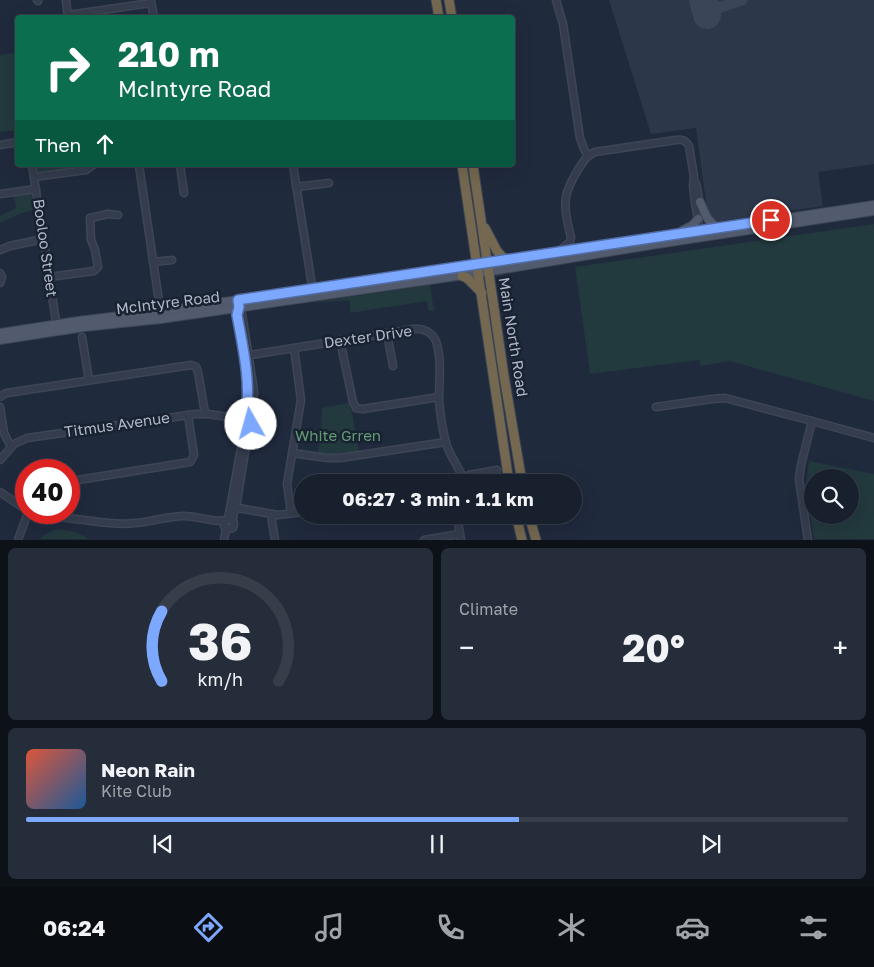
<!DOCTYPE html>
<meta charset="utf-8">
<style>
:root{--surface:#18202e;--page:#252d3a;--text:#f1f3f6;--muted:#9fa3aa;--line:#363e4a;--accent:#7da8ff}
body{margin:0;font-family:"Golos Text",sans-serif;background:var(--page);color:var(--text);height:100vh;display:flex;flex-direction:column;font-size:19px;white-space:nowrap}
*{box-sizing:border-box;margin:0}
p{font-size:16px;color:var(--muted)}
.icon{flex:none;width:28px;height:28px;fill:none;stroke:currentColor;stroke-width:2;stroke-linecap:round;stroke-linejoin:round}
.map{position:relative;height:540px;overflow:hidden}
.sheet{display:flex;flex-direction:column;gap:8px;padding:8px;background:#0d1219;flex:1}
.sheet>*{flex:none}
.banner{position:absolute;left:15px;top:15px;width:500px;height:152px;border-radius:5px;box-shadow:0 5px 20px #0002,0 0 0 1px var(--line);background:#0b6e4f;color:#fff;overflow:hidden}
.tools{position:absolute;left:804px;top:469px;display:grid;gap:10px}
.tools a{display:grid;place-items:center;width:55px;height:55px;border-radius:50%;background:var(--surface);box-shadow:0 5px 20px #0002,0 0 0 1px var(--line);font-size:25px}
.speed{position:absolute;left:15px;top:459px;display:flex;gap:10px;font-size:25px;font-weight:700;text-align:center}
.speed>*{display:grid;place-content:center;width:65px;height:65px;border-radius:50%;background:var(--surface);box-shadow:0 5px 20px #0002,0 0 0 1px var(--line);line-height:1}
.speed .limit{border:8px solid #d22;background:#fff;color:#111}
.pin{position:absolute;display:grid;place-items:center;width:42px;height:42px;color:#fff;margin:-21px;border:2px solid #fff;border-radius:50%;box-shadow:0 1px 5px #0007}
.me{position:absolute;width:55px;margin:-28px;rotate:353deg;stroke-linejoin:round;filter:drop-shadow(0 0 4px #0008)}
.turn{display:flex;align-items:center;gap:18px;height:105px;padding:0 20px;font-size:22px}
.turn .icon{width:65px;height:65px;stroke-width:2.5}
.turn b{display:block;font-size:35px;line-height:42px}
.then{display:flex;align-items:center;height:48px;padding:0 20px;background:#0003;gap:10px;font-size:19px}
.big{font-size:38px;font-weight:700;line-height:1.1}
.sheet .tile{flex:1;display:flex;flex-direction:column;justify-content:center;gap:8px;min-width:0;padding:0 18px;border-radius:8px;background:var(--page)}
.sheet .dial{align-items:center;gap:0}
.dial svg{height:130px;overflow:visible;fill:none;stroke:var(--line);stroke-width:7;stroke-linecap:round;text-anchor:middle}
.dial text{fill:var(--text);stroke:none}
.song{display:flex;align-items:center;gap:15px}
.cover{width:60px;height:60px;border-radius:8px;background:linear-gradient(135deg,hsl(10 70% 55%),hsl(210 70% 35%))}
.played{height:5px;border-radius:2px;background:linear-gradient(90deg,var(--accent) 60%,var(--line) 60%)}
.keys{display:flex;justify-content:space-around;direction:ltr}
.heat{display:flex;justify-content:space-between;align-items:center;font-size:28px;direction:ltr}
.sheet .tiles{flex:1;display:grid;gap:8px;grid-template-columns:1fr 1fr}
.tile:last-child{grid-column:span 2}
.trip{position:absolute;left:294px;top:474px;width:288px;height:50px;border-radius:25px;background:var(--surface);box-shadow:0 5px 20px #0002,0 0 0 1px var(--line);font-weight:700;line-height:50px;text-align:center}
.tab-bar{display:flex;height:80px;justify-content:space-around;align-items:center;background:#0a0d12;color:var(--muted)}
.tab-bar .icon{width:35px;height:35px}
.tab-bar .current{color:var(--accent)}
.tab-bar b{font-size:22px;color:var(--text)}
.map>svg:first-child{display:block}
</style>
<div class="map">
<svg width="874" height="540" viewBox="0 0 874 540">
<rect width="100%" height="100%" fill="#202a3d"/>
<path fill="#2d374a" d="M609,0H874V164L818,172L823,206L715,222L707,209L696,128L651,134Z"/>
<g fill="#22393e" fill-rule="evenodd">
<path d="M12,53L17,55V130L0,132V55Z"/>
<path d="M35,165H89L86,167L39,174L36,172Z"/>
<path d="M29,194L32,196L33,210L22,213L0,223V216L16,208L14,196Z"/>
<path d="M874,224V401L730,361L701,366L699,360L590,374L575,267Z"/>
<path d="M430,285L434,311L428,310L427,301L350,313V300L310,303Z"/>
<path d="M348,403L352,413L359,451L334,454L318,453L321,428L322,408Z"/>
<path d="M809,461L874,474V539H814L806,485ZM812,478H850V515H812Z"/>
<path d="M58,529C70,531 79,532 89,539H40C45,534 50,531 58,529Z"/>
</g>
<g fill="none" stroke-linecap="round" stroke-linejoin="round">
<g stroke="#3a4558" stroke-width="11">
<path d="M703,0L711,6L719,7"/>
<path d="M706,12L742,0"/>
</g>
<path stroke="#3a4558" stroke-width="28" d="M703,0L707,15"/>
<g stroke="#3d4656" stroke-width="9">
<g id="minor">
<path d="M37,0L38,1"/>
<path d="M66,0L68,18"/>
<path d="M556,0L563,24L580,138L584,149L588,156C580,165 568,185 566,197C564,208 568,226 571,237L570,242L558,252"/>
<path d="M151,1L154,18"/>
<path d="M68,15L151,3"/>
<path d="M0,145L18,142"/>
<path d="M588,156L595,152L676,140C682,139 685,140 689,146L694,177L693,186L695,203L700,231L702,235"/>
<path d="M32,165L57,328"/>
<path d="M139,165L161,315"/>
<path d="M180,165L184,193"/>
<path d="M293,165L313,292"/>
<path d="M34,177L86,170L93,165"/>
<path d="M696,183L700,205"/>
<path d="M296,187L329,183"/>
<path d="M0,194L36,189"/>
<path d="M0,250L10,246L43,239"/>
<path d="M153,262L172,260"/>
<path d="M0,273L2,277L0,283"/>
<path d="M49,277L94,271L98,267L95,250L91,240L90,218L108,214L118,215"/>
<path d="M238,303L237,315L248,381V403L246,416"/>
<path d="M239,307L242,314L253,384L254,393L252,407"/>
<path d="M387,333L393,366"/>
<path d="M82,337L89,380"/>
<path d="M340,340L353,402L356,408L363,409L439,397"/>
<path d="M244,356L414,329C423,328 432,332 436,341C442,358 439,383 439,400C440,413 443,433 447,446C451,457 458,467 463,477"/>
<path d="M0,397L4,394L7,393L191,365L196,367L198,372L205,413"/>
<path d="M0,407L4,433L11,447"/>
<path d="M656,407L712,399L725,398L812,421"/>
<circle cx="248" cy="420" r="5"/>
<path d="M292,453L328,458H340L446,442"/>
<path d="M0,460L14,444L27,438L196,414H208L243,419"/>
<path d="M454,482L469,475L497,470"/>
<path d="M69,483L78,480L190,462L192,459L194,455L188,415"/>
<path d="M0,492L25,509"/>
<path d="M232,507L278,515L302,512"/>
<path d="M35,512C54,517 73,519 92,521C106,523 121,525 135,523C151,522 168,516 184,516C200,516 214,524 230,519L234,523L233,528L228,529L224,526L225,521"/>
<path d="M291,513L287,484L301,400L294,348"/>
<path d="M272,514V522L275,540"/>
<path d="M455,515L458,522L461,540"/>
<path d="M228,519L243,437"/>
<path d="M233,521V517L237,502L246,445L248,425"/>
<path d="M18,540L27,515"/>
<path d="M224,540L226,528"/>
<path d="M424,540L460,534"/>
<path d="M808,540L799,479L801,465L812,421L874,438"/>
</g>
</g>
<g stroke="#3d4656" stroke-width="10">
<g id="major">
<path d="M700,202C705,213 707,222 718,228"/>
<path d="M682,231L693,225L698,219"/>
<path d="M0,333L78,321L161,311L238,300L874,205"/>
<path d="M0,340L84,327L161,319L498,270L657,244L874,211"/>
</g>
</g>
<g stroke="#3c4454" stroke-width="11">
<g id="highway">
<path d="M436,0L439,18"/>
<path d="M449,0L452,18"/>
<path d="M462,165L509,482"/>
<path d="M473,165L504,376L522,482"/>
<path d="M485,228L497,251L505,260"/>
<path d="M462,276L467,278L482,293"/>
<path d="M516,515L522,540"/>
<path d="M529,515L536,540"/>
</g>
</g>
<use href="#minor" stroke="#343c4d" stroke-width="6"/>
<use href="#major" stroke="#515b6d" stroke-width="8"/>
<use href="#highway" stroke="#746850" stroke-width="9"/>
</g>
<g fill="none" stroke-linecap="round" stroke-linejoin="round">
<g stroke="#516da6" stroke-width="12">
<path id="route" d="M251,424C253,422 253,419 250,416H246C251,382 243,348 237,315L239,307L238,300L771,220"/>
</g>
<use href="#route" stroke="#7da8ff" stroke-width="9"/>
</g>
<g text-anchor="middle" stroke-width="5" stroke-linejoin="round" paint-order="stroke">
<g font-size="15" fill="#afb7c9" stroke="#192231">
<text transform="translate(45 248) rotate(82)" y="5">Booloo Street</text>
<text transform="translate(168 303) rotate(-7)" y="5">McIntyre Road</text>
<text transform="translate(368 337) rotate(-8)" y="5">Dexter Drive</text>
<text transform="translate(513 337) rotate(81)" y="5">Main North Road</text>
<text transform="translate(117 425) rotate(-8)" y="5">Titmus Avenue</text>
</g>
<g font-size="15" fill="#639c74" stroke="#192231">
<text x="338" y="441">White Grren</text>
</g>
</g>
</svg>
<div class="tools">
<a><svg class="icon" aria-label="search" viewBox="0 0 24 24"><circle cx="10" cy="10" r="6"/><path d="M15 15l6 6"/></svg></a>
</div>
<div class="speed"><div class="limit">40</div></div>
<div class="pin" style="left:771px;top:220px;background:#d93025"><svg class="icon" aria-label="arrive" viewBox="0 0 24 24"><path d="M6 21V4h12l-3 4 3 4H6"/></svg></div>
<svg class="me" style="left:251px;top:424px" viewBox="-20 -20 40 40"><circle r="19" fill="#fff"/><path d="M0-13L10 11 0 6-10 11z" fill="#7da8ff"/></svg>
<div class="trip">06:27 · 3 min · 1.1 km</div>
<div class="banner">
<div class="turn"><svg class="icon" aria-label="right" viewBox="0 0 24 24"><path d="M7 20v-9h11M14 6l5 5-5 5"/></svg><div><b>210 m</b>McIntyre Road</div></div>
<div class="then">Then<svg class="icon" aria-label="ahead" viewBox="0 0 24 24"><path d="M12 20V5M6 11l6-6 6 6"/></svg></div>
</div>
</div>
<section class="sheet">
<div class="tiles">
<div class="tile dial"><svg viewBox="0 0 100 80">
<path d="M14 69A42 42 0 1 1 86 69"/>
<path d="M14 69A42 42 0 0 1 14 26" stroke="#7da8ff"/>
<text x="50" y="56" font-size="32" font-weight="700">36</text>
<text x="50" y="72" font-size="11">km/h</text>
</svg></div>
<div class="tile"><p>Climate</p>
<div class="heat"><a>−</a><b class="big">20°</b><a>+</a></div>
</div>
<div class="tile">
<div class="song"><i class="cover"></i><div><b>Neon Rain</b><p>Kite Club</p></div></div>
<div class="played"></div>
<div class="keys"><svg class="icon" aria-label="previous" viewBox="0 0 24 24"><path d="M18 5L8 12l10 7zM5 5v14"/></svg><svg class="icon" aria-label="pause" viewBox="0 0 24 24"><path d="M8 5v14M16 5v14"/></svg><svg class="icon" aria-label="next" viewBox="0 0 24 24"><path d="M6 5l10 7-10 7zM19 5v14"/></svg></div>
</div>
</div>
</section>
<nav class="tab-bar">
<b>06:24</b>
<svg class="icon current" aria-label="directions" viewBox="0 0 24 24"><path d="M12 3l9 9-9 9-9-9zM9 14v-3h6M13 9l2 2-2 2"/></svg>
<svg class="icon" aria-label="music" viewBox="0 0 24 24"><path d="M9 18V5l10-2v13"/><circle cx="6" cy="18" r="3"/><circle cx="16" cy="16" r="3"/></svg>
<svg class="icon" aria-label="phone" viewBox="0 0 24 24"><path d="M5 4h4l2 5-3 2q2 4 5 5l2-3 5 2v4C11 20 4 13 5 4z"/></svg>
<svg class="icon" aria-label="climate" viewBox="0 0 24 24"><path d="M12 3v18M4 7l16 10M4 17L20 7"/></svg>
<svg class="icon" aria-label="car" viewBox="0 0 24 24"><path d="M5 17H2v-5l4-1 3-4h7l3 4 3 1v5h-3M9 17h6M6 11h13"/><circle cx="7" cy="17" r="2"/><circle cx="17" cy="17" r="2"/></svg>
<svg class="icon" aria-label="filters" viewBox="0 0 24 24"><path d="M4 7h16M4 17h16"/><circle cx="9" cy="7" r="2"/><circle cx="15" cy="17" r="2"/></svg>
</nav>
